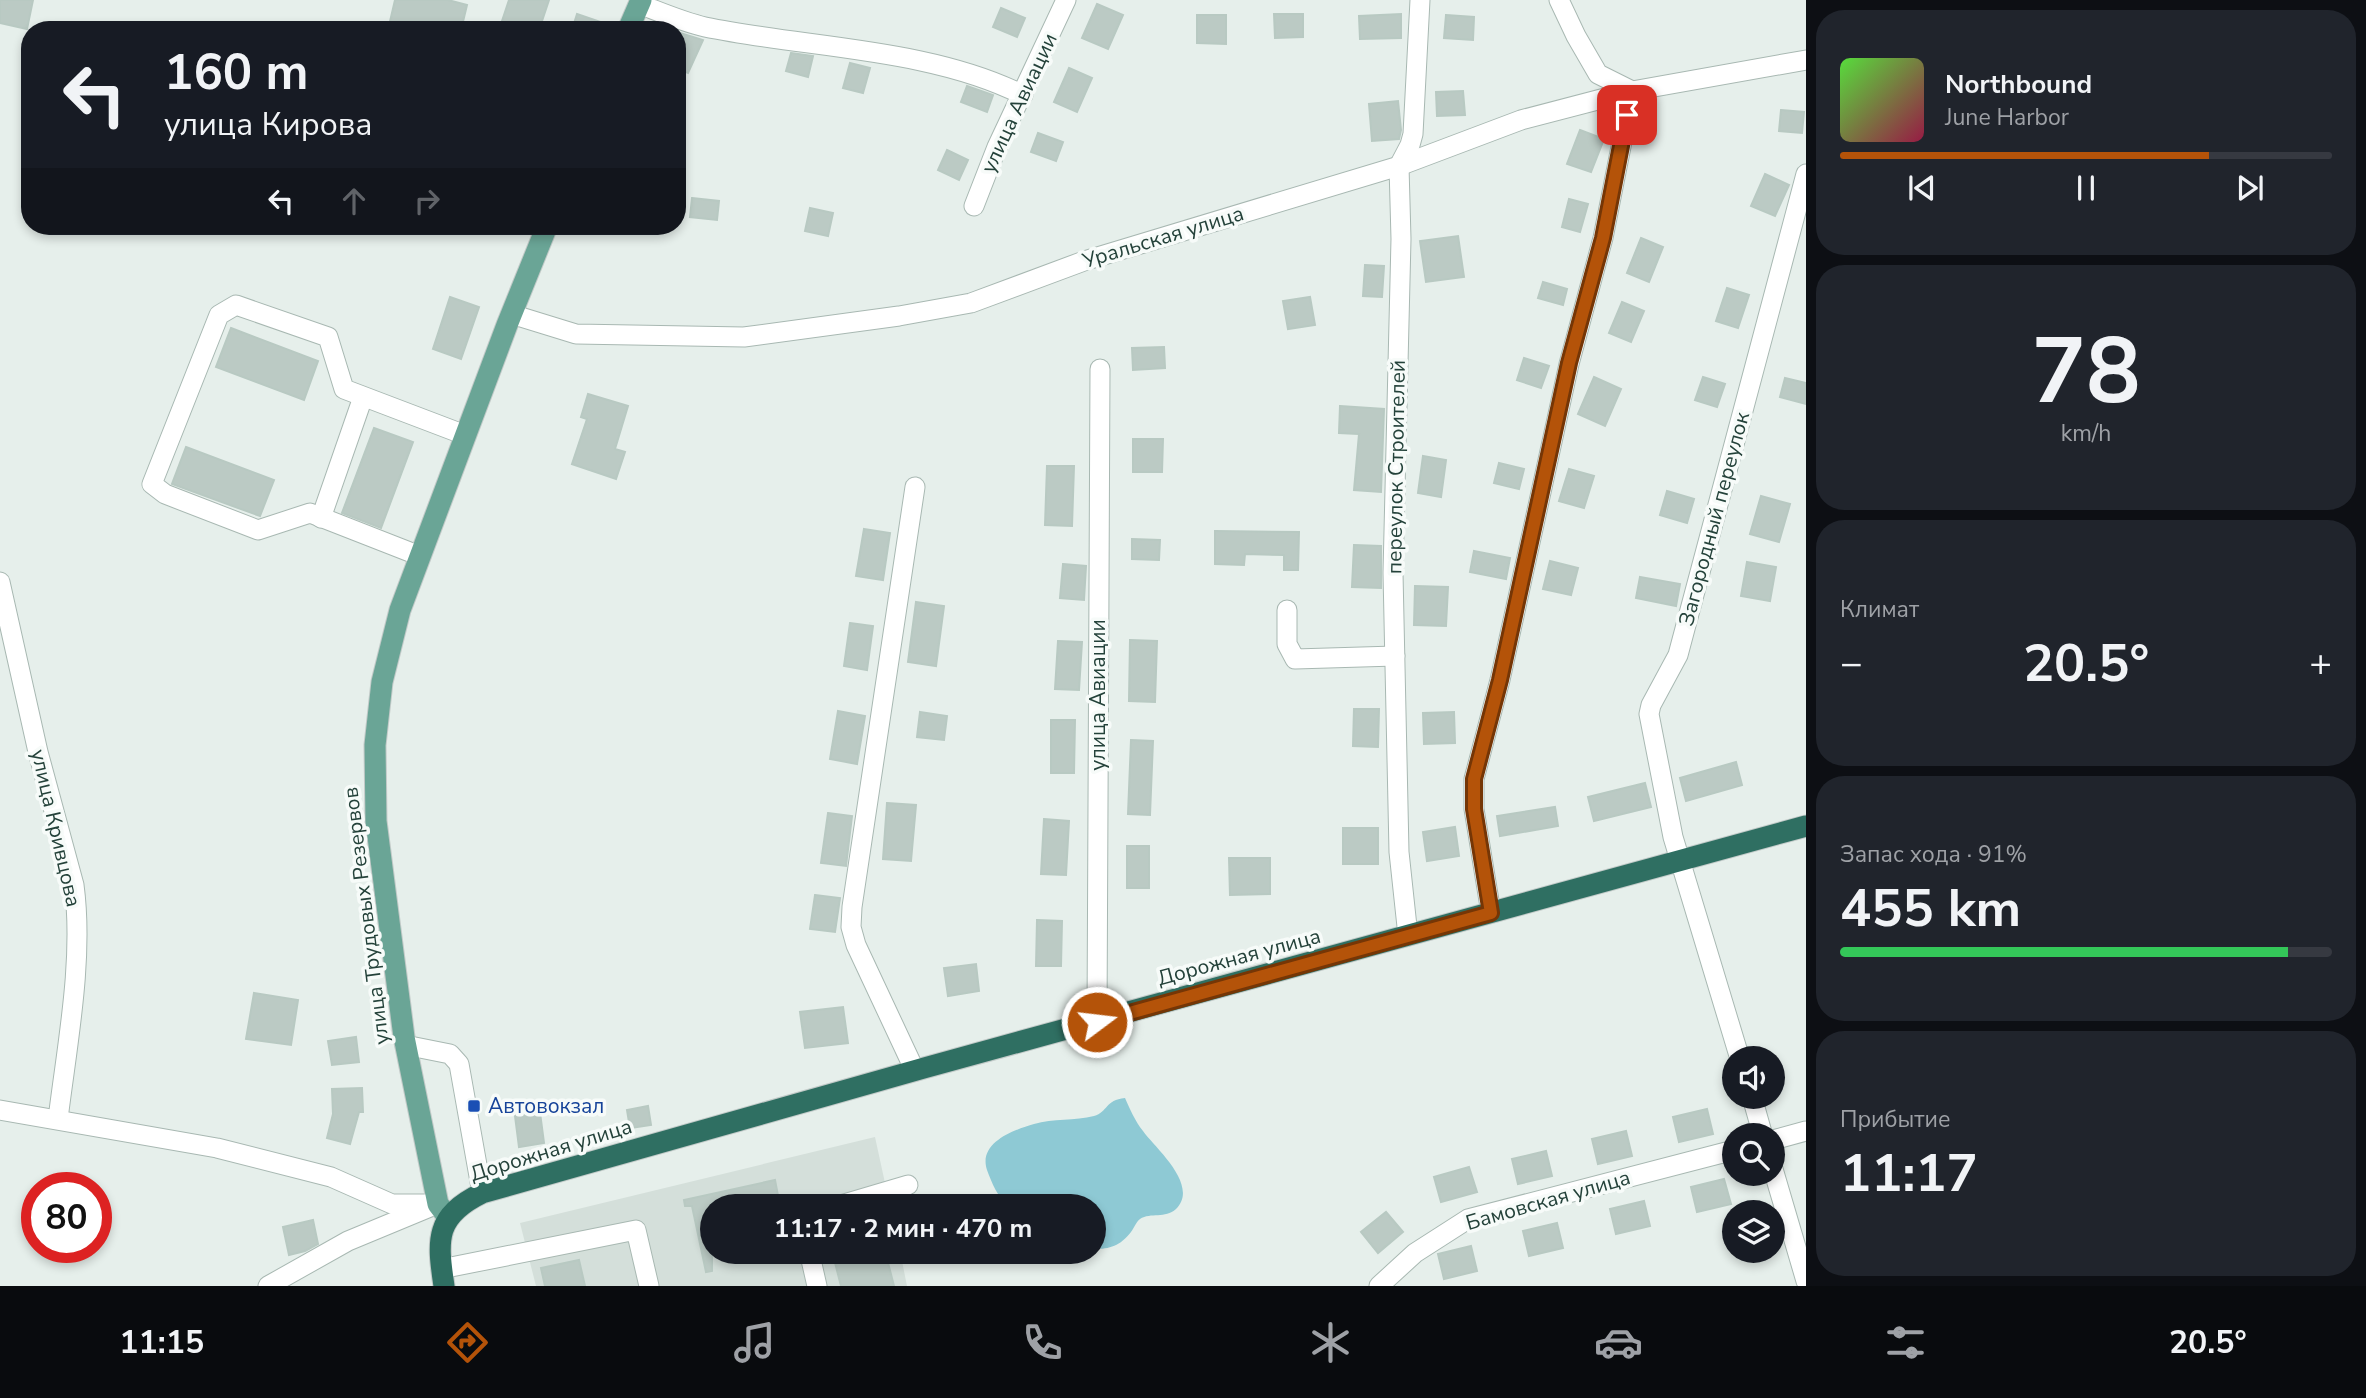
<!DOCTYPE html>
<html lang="ru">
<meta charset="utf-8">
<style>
:root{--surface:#171b24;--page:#20242c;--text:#f1f3f6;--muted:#9ea1a6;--line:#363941;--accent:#b45309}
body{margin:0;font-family:"Nunito Sans",sans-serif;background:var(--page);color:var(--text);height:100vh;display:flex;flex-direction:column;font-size:26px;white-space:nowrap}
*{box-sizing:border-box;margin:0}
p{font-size:23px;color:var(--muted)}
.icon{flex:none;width:38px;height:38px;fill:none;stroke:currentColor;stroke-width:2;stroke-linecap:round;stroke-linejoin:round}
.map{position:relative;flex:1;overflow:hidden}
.sheet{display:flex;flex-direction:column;gap:10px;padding:10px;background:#0d0f14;width:560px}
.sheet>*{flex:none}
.guide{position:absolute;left:21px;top:21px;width:665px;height:214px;border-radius:28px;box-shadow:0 4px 10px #0003;background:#171b24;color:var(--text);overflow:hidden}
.controls{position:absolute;left:1722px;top:1046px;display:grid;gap:14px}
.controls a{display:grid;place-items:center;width:63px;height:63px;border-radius:50%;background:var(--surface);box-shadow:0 4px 10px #0003;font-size:35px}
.speed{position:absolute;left:21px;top:1172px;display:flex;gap:14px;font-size:35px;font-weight:700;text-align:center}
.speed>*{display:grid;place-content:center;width:91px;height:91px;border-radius:50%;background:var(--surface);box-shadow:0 4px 10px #0003;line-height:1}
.speed .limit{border:10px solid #d22;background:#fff;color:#111}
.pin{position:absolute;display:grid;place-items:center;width:60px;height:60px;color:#fff;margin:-30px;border-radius:14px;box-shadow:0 4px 10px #0006}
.me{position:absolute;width:77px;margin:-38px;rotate:75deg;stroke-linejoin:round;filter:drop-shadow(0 0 5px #0008)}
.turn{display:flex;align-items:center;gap:24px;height:147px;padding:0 28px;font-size:32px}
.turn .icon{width:91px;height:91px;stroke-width:2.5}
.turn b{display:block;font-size:49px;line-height:60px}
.lanes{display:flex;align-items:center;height:66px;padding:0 28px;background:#0003;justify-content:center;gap:35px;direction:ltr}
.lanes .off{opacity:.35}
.big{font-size:52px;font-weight:700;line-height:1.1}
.sheet .widget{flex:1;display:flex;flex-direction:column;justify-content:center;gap:10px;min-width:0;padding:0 24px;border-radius:28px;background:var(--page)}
.sheet .dial{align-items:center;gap:0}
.dial b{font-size:91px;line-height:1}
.song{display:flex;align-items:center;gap:21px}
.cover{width:84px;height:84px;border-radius:10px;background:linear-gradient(135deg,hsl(110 70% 55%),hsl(340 70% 35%))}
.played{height:7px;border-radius:4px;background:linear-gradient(90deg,var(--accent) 75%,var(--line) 75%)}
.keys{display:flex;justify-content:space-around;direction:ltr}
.heat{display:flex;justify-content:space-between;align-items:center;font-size:38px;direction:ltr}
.charge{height:10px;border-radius:5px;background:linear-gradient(90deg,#34c759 91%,var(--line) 0)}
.trip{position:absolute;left:700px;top:1194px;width:406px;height:70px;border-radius:35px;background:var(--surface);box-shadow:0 4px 10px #0003;font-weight:700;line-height:70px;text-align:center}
.dock{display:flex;height:112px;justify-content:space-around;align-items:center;background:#090b0e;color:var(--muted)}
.dock .icon{width:49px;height:49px}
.dock .selected{color:var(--accent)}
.dock b{font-size:32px;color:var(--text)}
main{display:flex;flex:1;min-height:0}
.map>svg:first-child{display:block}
</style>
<main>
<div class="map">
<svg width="1806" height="1286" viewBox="0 0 1806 1286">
<rect width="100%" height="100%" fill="#e6efeb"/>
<path fill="#d4dfda" d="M875,1137L890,1206H712V1251H900L907,1286H536L520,1223Z"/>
<path fill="#8ec9d4" d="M1125,1098C1130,1109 1135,1121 1143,1131C1155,1148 1200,1185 1176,1209C1165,1219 1151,1212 1140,1219C1136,1222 1134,1228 1131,1232C1120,1246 1110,1249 1094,1249V1206H1009C997,1197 992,1183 987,1170C978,1143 1013,1130 1034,1124C1053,1118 1075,1121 1094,1116C1108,1112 1105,1100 1125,1098Z"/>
<g fill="#bbcac4" stroke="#b8c9c2" stroke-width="2">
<path d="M0,0H33L27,29L0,23Z"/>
<path d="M395,0H448L467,5L461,30H388Z"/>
<path d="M509,0H549L539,30H520L501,24Z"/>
<path d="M1097,4L1123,15L1108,49L1082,38Z"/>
<path d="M1001,8L1025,18L1017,37L993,27Z"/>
<path d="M577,14L615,27V30H572Z"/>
<path d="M1274,14H1303V37L1275,38Z"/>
<path d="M1401,14V38L1360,39L1359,16Z"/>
<path d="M1197,15H1226V44L1197,43Z"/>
<path d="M1446,15L1474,17L1473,40L1444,38Z"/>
<path d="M677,32L703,40L688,73L677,68Z"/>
<path d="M791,53L813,56L808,77L786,71Z"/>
<path d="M850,63L870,68L863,93L843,88Z"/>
<path d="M1069,68L1092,78L1077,112L1054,102Z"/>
<path d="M967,86L993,95L987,112L961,102Z"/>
<path d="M1463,91L1465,115L1437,116L1436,92Z"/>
<path d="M1398,101L1401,130L1399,139L1372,141L1369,104Z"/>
<path d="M1781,110L1804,112L1802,133L1779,131Z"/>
<path d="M1580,130L1604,139L1591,172L1567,164Z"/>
<path d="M1038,133L1063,142L1056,161L1031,152Z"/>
<path d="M947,150L968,160L959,180L938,170Z"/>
<path d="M1765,174L1789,185L1775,216L1751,206Z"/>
<path d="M692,198L719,201L717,220L690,217Z"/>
<path d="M1569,199L1588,204L1580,232L1562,227Z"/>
<path d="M810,208L833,213L828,236L805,231Z"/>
<path d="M1458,236L1464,277L1426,282L1420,241Z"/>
<path d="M1641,238L1663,247L1649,282L1627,273Z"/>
<path d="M1365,265L1384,266L1382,297L1363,296Z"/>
<path d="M1543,282L1567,289L1563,305L1538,298Z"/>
<path d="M1727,288L1749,295L1738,328L1716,321Z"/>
<path d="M450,297L479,307L461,359L433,349Z"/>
<path d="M1310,297L1315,325L1288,329L1283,301Z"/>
<path d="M1622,302L1644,311L1631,342L1609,333Z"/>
<path d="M231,328L318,361L304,400L216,367Z"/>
<path d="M1164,347L1165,368L1133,370L1132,348Z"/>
<path d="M1524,358L1549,366L1541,388L1517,380Z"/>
<path d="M1594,377L1621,389L1605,426L1578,414Z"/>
<path d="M1703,377L1725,384L1717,407L1695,400Z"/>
<path d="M1785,378L1806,383V404L1780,397Z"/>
<path d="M588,394L628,406L615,449L625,452L616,479L572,464L587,419L581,417Z"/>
<path d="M1340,406L1384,409L1381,492L1354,490L1359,434L1339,433Z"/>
<path d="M374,428L413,442L381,528L342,513Z"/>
<path d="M1133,439H1163L1162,472H1133Z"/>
<path d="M186,447L274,480L260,516L172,484Z"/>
<path d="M1423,456L1446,460L1441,497L1418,493Z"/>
<path d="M1499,463L1524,469L1519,489L1494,483Z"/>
<path d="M1047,466H1074L1072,526L1045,525Z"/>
<path d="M1569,469L1594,476L1584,508L1559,501Z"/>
<path d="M1667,491L1694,499L1687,523L1660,515Z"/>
<path d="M1761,496L1790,504L1779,542L1750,534Z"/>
<path d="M864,529L890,533L883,580L856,576Z"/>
<path d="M1215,531L1299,532L1298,570H1284V555L1245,554L1244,565L1215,564Z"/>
<path d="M1132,539L1160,540L1159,560L1132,559Z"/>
<path d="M1354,545L1381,546V588L1352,587Z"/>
<path d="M1474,551L1510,558L1506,579L1470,572Z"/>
<path d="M1550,561L1578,568L1571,595L1543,589Z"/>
<path d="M1747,562L1776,567L1770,601L1741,596Z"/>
<path d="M1063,564L1086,566L1084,600L1060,598Z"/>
<path d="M1640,577L1680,584L1676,606L1636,598Z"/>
<path d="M1415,586L1448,587L1446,626L1414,625Z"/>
<path d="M916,602L944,606L936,666L908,662Z"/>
<path d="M850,623L873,626L867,670L844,666Z"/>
<path d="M1130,640L1157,641L1155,702L1129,701Z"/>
<path d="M1058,641L1082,642L1079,690L1055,689Z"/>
<path d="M1354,709H1379L1378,747L1353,746Z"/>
<path d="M838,711L865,716L857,764L830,759Z"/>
<path d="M920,712L947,716L944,740L917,737Z"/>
<path d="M1454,712L1455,743L1424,744L1423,713Z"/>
<path d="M1051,720H1075L1074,773H1051Z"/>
<path d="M1131,740L1153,741L1150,815L1128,814Z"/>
<path d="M1736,762L1742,785L1686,801L1680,778Z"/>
<path d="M1645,783L1651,807L1594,821L1588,797Z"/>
<path d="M887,803L916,805L911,861L883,859Z"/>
<path d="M1555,807L1558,826L1500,836L1497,816Z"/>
<path d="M828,813L852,816L846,866L821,863Z"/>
<path d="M1044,819L1069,821L1066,875L1041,874Z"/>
<path d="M1455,827L1459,856L1427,861L1423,832Z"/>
<rect x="1343" y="828" width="35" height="36"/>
<rect x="1127" y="846" width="22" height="42"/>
<path d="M1229,858H1270V894L1230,895Z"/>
<path d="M815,895L840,898L835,932L810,929Z"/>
<path d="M1037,920L1062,921L1061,966H1036Z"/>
<path d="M976,964L979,991L948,996L944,968Z"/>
<path d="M254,993L298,1000L291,1045L246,1039Z"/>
<path d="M843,1007L848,1043L805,1048L800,1012Z"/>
<path d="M356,1037L359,1062L332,1065L328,1041Z"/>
<path d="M362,1088L363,1112H359L350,1144L327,1138L333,1114L332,1089Z"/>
<path d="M539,1105L544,1143L519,1147L514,1108Z"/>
<path d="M648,1106L651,1125L630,1128L627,1110Z"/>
<path d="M1707,1109L1713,1134L1679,1142L1673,1117Z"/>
<path d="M1626,1131L1632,1156L1598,1164L1592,1139Z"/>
<path d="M1546,1151L1552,1176L1518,1184L1512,1159Z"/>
<path d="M1469,1167L1477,1192L1441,1202L1434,1177Z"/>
<path d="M1724,1179L1731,1204L1697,1212L1691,1187Z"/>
<path d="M775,1180L780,1206H712V1271L706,1272L692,1206H685L684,1200Z"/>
<path d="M1644,1201L1650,1226L1616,1234L1610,1209Z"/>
<path d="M1386,1212L1403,1232L1378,1253L1361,1232Z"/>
<path d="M313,1220L318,1244L305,1251L289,1255L283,1227Z"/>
<path d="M1557,1223L1563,1248L1529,1256L1523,1231Z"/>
<path d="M1471,1246L1477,1271L1444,1279L1438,1254Z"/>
<path d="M832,1251H885L894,1286H841Z"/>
<path d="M579,1260L585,1286H545L541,1268Z"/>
</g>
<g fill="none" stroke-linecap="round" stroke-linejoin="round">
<g stroke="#a8b8b2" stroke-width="21">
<g id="minor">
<path d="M639,4C660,12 683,22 705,27C806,48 930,48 1023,95"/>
<path d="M974,206L997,147L1066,0"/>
<path d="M511,314L576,334L744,337L899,316L971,303L1084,261L1399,166L1521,120L1632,91L1806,60"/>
<path d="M915,487L852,907L851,927L856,945L915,1071"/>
<path d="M321,518L363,397"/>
<path d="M420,556L310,513L258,530L165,494L152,484L219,315L236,305L328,337L344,389L465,435"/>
<path d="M0,582L38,752L74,885C84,959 67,1045 58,1119"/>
<path d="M1287,610V644L1295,659L1395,656"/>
<path d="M1491,913L1474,809V779L1500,680L1569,364L1603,238L1632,91L1598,74L1576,36L1559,0"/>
<path d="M1408,936L1399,852L1393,573L1401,239L1399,166L1410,145L1413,134L1420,0"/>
<path d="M1097,1022L1100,369"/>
<path d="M405,1045L450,1054L459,1064L482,1193"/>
<path d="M1740,1059L1673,837L1649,714L1651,705L1678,655L1806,174"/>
<path d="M1752,1097L1763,1136"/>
<path d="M0,1110L217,1148L331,1177L392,1204H438"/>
<path d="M1773,1140L1806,1131"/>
<path d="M1773,1169L1806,1281"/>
<path d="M837,1206L908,1185"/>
<path d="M809,1251L817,1286"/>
<path d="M441,1269L636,1230L649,1286"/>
<path d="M268,1286L348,1241L430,1207"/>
<path d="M1379,1286L1415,1253L1468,1219L1734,1150"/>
</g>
</g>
<g stroke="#c2cac8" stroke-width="23">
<g id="major">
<path d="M628,30L641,0"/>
<path d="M448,1217L438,1204L404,1037L376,821L375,745L382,682L400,610L507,325L547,226"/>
</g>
</g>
<g stroke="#c2cac8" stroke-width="23">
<path id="highway" d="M444,1286C437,1239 435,1216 482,1193L924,1068L1806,826"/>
</g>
<use href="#minor" stroke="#fff" stroke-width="19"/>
<use href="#major" stroke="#6aa596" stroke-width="21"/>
<use href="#highway" stroke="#2f6f62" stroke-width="21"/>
</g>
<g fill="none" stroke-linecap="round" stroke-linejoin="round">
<g stroke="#753606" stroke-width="18">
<path id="route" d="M1097,1022L1491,913L1474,809V779L1500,680L1569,363L1603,238L1627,115"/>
</g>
<use href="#route" stroke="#b45309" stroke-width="12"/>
</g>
<rect fill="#1a4fb4" stroke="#f7fbf9" stroke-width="2.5" x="467" y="1099" width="14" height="14" rx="3.5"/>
<g text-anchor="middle" stroke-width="7" stroke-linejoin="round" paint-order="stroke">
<g font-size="21" fill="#24423a" stroke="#f7fbf9">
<text transform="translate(1019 103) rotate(-65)" y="7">улица Авиации</text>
<text transform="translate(1163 237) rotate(-17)" y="7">Уральская улица</text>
<text transform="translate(1396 467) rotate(-89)" y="7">переулок Строителей</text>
<text transform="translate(1714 519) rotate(-75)" y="7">Загородный переулок</text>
<text transform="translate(1098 695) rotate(-90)" y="7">улица Авиации</text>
<text transform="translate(56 828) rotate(77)" y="7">улица Кривцова</text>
<text transform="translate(366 916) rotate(-97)" y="7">улица Трудовых Резервов</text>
<text transform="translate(1239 957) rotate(-15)" y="7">Дорожная улица</text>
<text transform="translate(551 1150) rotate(-17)" y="7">Дорожная улица</text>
<text transform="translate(1548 1200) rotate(-16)" y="7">Бамовская улица</text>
</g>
<g font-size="21" fill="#164399" stroke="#f7fbf9" text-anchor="start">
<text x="488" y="1113">Автовокзал</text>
</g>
</g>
</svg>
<div class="controls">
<a><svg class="icon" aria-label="sound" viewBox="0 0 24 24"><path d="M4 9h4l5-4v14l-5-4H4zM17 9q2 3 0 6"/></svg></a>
<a><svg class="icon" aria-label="search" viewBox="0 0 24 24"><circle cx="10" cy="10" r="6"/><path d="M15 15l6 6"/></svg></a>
<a><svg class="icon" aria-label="layers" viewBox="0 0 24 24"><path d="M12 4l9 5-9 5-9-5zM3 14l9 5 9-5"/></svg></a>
</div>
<div class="speed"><div class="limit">80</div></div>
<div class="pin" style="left:1627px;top:115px;background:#d93025"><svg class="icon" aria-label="arrive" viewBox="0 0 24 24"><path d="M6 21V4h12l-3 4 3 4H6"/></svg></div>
<svg class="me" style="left:1097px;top:1022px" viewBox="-20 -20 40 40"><circle r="17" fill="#b45309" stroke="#fff" stroke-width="3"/><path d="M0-11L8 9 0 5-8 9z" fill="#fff"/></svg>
<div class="trip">11:17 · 2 мин · 470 m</div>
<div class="guide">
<div class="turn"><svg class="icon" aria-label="left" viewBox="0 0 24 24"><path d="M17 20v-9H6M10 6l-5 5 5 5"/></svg><div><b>160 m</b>улица Кирова</div></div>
<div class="lanes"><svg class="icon" aria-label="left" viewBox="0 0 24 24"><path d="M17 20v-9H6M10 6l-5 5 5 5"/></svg><svg class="icon off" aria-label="ahead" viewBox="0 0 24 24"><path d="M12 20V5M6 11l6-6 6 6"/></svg><svg class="icon off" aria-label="right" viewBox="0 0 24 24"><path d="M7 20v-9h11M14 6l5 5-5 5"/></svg></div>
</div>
</div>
<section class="sheet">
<div class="widget">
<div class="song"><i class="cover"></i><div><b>Northbound</b><p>June Harbor</p></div></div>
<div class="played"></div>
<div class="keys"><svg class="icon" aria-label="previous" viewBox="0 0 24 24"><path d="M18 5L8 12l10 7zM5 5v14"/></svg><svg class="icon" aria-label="pause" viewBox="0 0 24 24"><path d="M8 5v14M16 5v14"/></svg><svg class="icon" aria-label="next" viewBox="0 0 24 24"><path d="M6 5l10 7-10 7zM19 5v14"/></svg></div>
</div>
<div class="widget dial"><b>78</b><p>km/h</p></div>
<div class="widget"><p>Климат</p>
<div class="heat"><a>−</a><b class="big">20.5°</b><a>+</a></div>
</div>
<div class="widget"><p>Запас хода · 91%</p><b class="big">455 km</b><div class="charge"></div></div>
<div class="widget"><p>Прибытие</p><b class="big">11:17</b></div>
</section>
</main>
<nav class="dock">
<b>11:15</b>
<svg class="icon selected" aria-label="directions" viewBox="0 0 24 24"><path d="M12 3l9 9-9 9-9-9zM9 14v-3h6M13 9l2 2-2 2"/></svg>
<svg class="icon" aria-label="music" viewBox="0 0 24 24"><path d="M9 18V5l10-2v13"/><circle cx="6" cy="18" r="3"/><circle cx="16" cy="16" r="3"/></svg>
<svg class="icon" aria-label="phone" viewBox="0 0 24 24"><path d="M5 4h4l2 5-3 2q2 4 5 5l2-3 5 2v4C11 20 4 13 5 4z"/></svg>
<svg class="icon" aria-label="climate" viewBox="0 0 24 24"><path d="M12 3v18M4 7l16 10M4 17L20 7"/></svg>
<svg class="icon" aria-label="car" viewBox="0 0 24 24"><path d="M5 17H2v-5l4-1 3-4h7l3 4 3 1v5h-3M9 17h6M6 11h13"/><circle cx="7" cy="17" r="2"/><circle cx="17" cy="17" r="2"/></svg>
<svg class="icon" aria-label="filters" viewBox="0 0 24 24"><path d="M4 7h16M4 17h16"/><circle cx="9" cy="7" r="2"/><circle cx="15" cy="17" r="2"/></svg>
<b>20.5°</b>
</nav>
